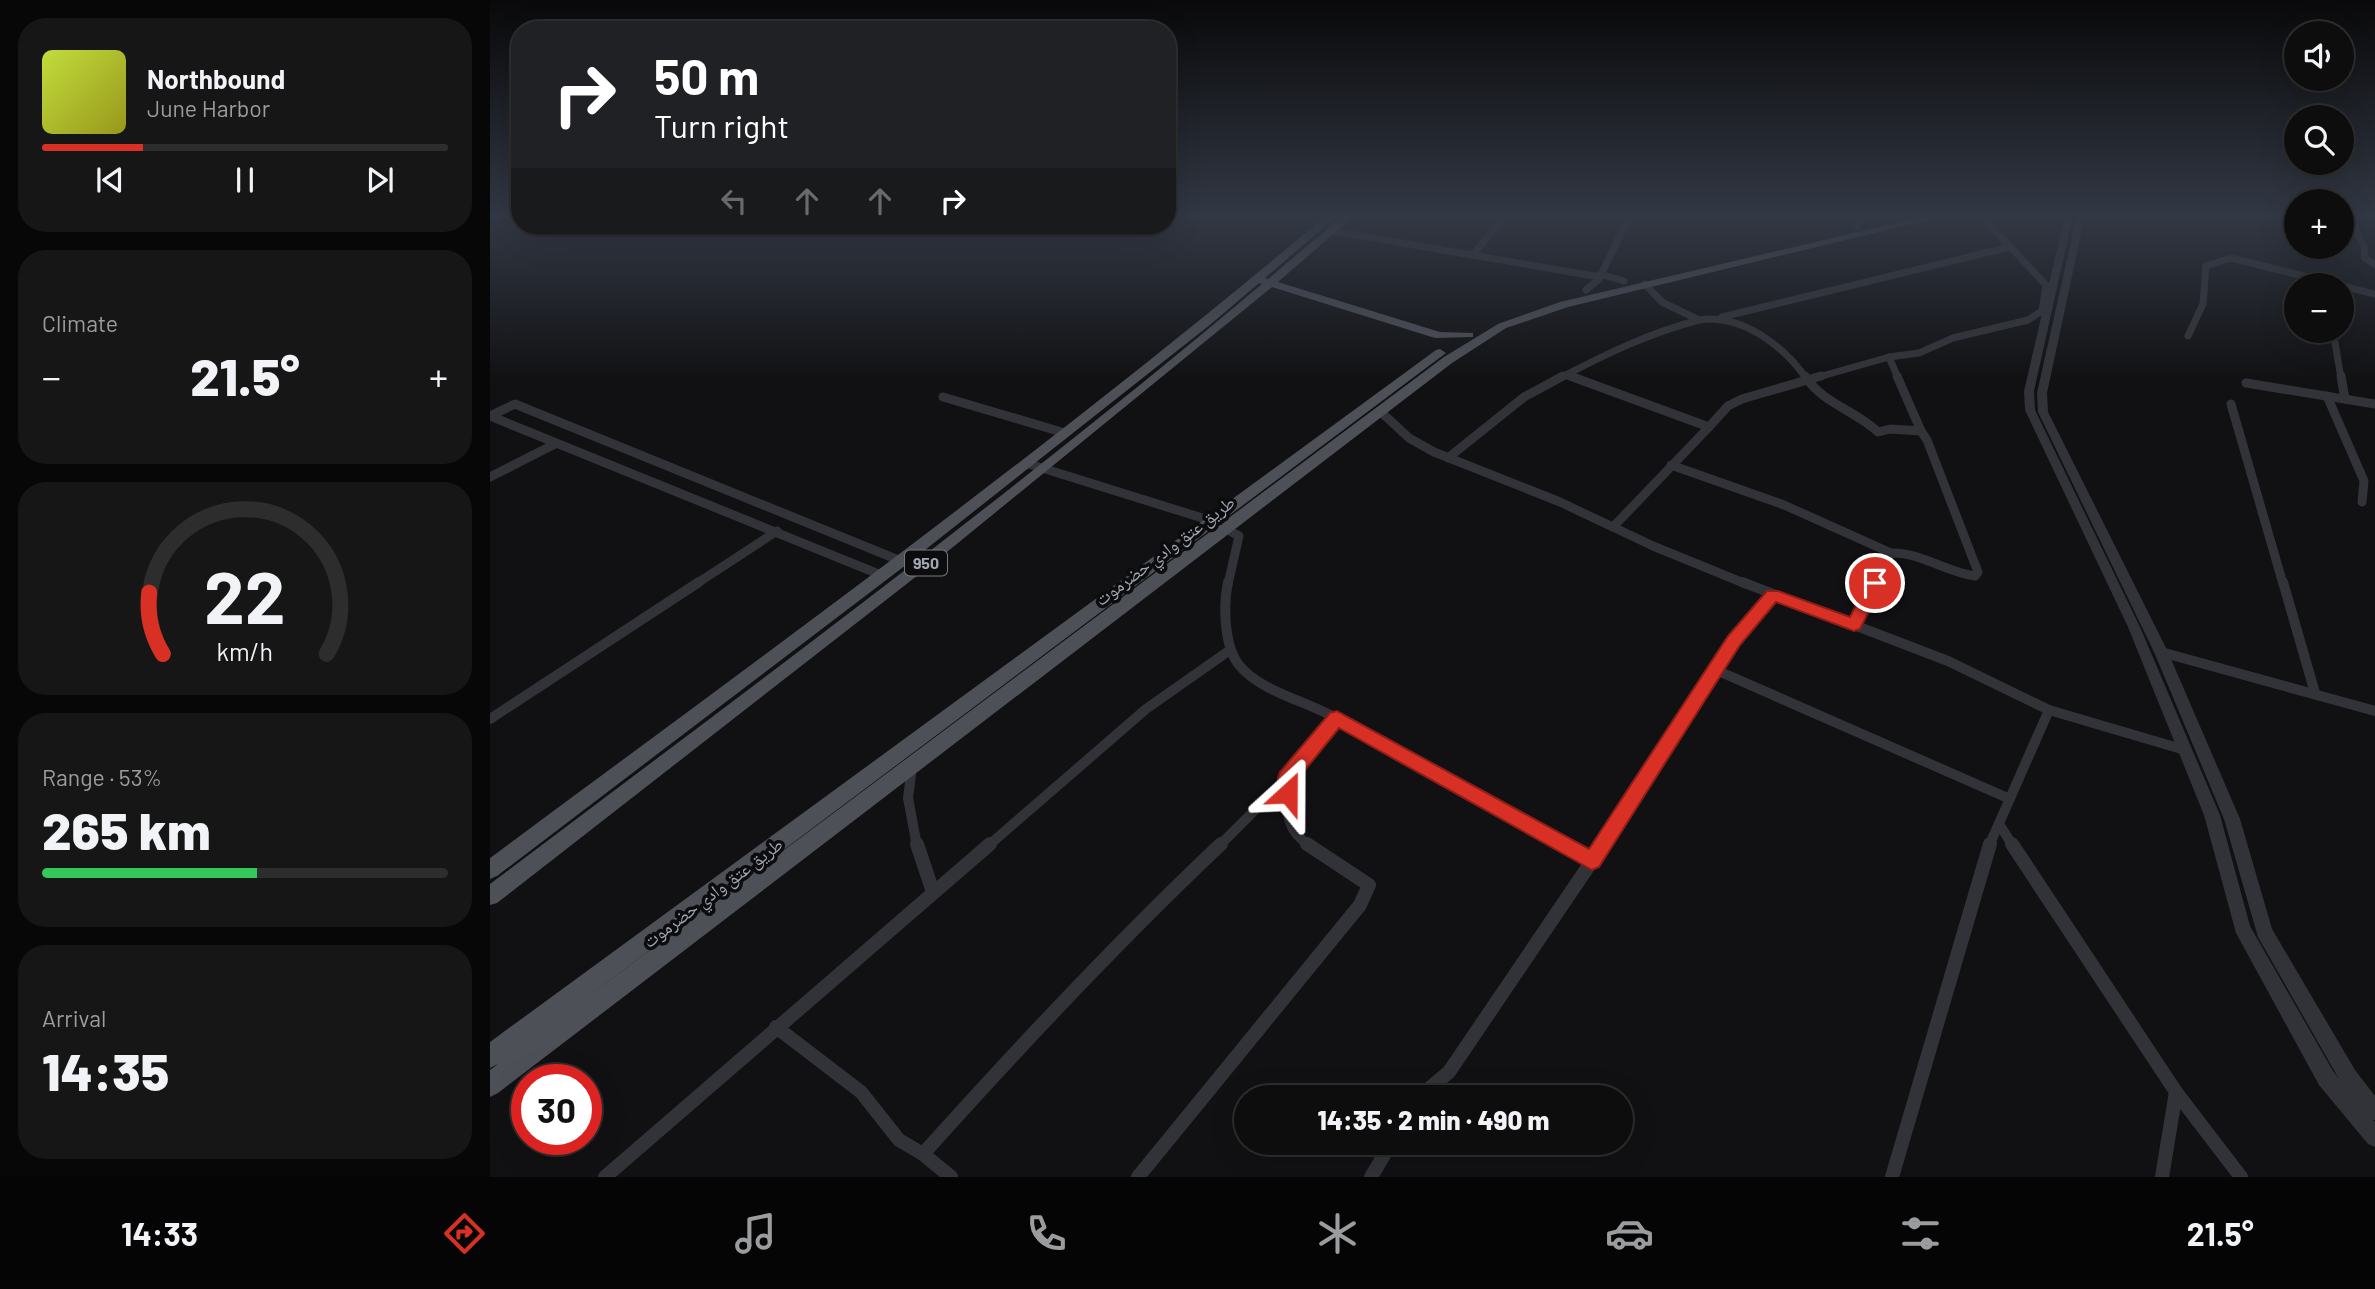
<!DOCTYPE html>
<meta charset="utf-8">
<style>
:root{--surface:#0d0d0e;--page:#161617;--text:#f1f3f6;--muted:#9a9c9e;--line:#2d2d2e;--accent:#d93025}
body{margin:0;font-family:Barlow,"Noto Naskh Arabic",sans-serif;background:var(--page);color:var(--text);height:100vh;display:flex;flex-direction:column;font-size:26px;white-space:nowrap}
*{box-sizing:border-box;margin:0}
p{font-size:23px;color:var(--muted)}
.icon{flex:none;width:38px;height:38px;fill:none;stroke:currentColor;stroke-width:2;stroke-linecap:round;stroke-linejoin:round}
.map{position:relative;flex:1;overflow:hidden}
.drawer{display:flex;flex-direction:column;gap:18px;padding:18px;background:#070708;width:490px}
.drawer>*{flex:none}
.hud{position:absolute;left:21px;top:21px;width:665px;height:214px;border-radius:28px;box-shadow:0 7px 28px #0002,0 0 0 2px var(--line);background:#202124;color:#fff;overflow:hidden}
.fabs{position:absolute;left:1794px;top:21px;display:grid;gap:14px}
.fabs a{display:grid;place-items:center;width:70px;height:70px;border-radius:50%;background:var(--surface);box-shadow:0 7px 28px #0002,0 0 0 2px var(--line);font-size:35px}
.speed{position:absolute;left:21px;top:1064px;display:flex;gap:14px;font-size:35px;font-weight:700;text-align:center}
.speed>*{display:grid;place-content:center;width:91px;height:91px;border-radius:50%;background:var(--surface);box-shadow:0 7px 28px #0002,0 0 0 2px var(--line);line-height:1}
.speed .limit{border:10px solid #d22;background:#fff;color:#111}
.pin{position:absolute;display:grid;place-items:center;width:60px;height:60px;color:#fff;margin:-30px;border:4px solid #fff;border-radius:50%;box-shadow:0 2px 7px #0007}
.me{position:absolute;width:77px;margin:-38px;rotate:24deg;stroke-linejoin:round;filter:drop-shadow(0 0 5px #0008)}
.turn{display:flex;align-items:center;gap:24px;height:147px;padding:0 28px;font-size:32px}
.turn .icon{width:91px;height:91px;stroke-width:2.5}
.turn b{display:block;font-size:49px;line-height:60px}
.lanes{display:flex;align-items:center;height:66px;padding:0 28px;background:#0003;justify-content:center;gap:35px;direction:ltr}
.lanes .off{opacity:.35}
.big{font-size:52px;font-weight:800;line-height:1.1}
.drawer .tile{flex:1;display:flex;flex-direction:column;justify-content:center;gap:10px;min-width:0;padding:0 24px;border-radius:28px;background:var(--page)}
.drawer .dial{align-items:center;gap:0}
.dial svg{height:182px;overflow:visible;fill:none;stroke:var(--line);stroke-width:7;stroke-linecap:round;text-anchor:middle}
.dial text{fill:var(--text);stroke:none}
.song{display:flex;align-items:center;gap:21px}
.cover{width:84px;height:84px;border-radius:10px;background:linear-gradient(135deg,hsl(70 70% 55%),hsl(60 70% 35%))}
.played{height:7px;border-radius:4px;background:linear-gradient(90deg,var(--accent) 25%,var(--line) 25%)}
.keys{display:flex;justify-content:space-around;direction:ltr}
.heat{display:flex;justify-content:space-between;align-items:center;font-size:38px;direction:ltr}
.charge{height:10px;border-radius:5px;background:linear-gradient(90deg,#34c759 53%,var(--line) 0)}
.trip{position:absolute;left:744px;top:1085px;width:399px;height:70px;border-radius:35px;background:var(--surface);box-shadow:0 7px 28px #0002,0 0 0 2px var(--line);font-weight:800;line-height:70px;text-align:center}
.tabs{display:flex;height:112px;justify-content:space-around;align-items:center;background:#050506;color:var(--muted)}
.tabs .icon{width:49px;height:49px}
.tabs .selected{color:var(--accent)}
.tabs b{font-size:32px;color:var(--text)}
main{display:flex;flex:1;min-height:0}
.map>svg:first-child{display:block}
</style>
<main>
<section class="drawer">
<div class="tile">
<div class="song"><i class="cover"></i><div><b>Northbound</b><p>June Harbor</p></div></div>
<div class="played"></div>
<div class="keys"><svg class="icon" aria-label="previous" viewBox="0 0 24 24"><path d="M18 5L8 12l10 7zM5 5v14"/></svg><svg class="icon" aria-label="pause" viewBox="0 0 24 24"><path d="M8 5v14M16 5v14"/></svg><svg class="icon" aria-label="next" viewBox="0 0 24 24"><path d="M6 5l10 7-10 7zM19 5v14"/></svg></div>
</div>
<div class="tile"><p>Climate</p>
<div class="heat"><a>−</a><b class="big">21.5°</b><a>+</a></div>
</div>
<div class="tile dial"><svg viewBox="0 0 100 80">
<path d="M14 69A42 42 0 1 1 86 69"/>
<path d="M14 69A42 42 0 0 1 8 42" stroke="#d93025"/>
<text x="50" y="56" font-size="32" font-weight="700">22</text>
<text x="50" y="72" font-size="11">km/h</text>
</svg></div>
<div class="tile"><p>Range · 53%</p><b class="big">265 km</b><div class="charge"></div></div>
<div class="tile"><p>Arrival</p><b class="big">14:35</b></div>
</section>
<div class="map">
<svg width="1885" height="1177" viewBox="0 0 1885 1177">
<rect width="100%" height="100%" fill="#111113"/>
<g fill="none" stroke-linecap="round" stroke-linejoin="round">
<g stroke="#323338" stroke-width="7">
<path d="M825,215L840,218"/>
<path d="M1171,215H1203"/>
<path d="M1859,215L1874,246L1875,258L1885,265"/>
<path d="M1368,227L1373,215"/>
<path d="M842,231L1110,277"/>
<path d="M983,255L1015,215"/>
<path d="M1110,274L1134,281"/>
<path d="M1852,286L1885,294"/>
<path d="M1096,290L1109,279L1140,215"/>
<path d="M1232,317L1520,247"/>
<path d="M1209,320C1250,313 1293,345 1316,378"/>
<path d="M1843,331L1851,378"/>
<path d="M1698,336L1713,304L1716,266L1741,258L1850,285"/>
<path d="M1399,357L1408,378"/>
<path d="M1076,375L1085,378"/>
<path d="M1070,378C1116,354 1159,333 1209,320L1172,302L1155,284"/>
<path d="M1325,378L1399,357L1429,353L1463,338L1538,320L1552,311L1556,285L1498,223L1496,215"/>
</g>
<g stroke="#323338" stroke-width="9">
<path d="M1080,376L1219,427L1238,406L1252,399L1331,376"/>
<path d="M1315,376C1333,404 1365,410 1388,432L1400,429L1431,431L1437,440L1488,572L1485,576C1456,572 1430,552 1401,553L1385,584"/>
<path d="M1407,376L1431,431"/>
<path d="M1851,376L1855,399"/>
<path d="M1756,383L1885,404"/>
<path d="M1837,396L1874,481L1872,502"/>
<path d="M453,397L575,433"/>
<path d="M1741,404L1793,584"/>
<path d="M891,412L919,438L944,452L1070,502L1163,546L1256,584"/>
<path d="M958,458L1034,397L1073,376"/>
<path d="M536,463L722,521L749,536L738,584"/>
<path d="M1181,465L1294,505L1401,553"/>
<path d="M0,477L65,444"/>
<path d="M1123,527L1219,427"/>
<path d="M391,575L0,416L25,404L411,561"/>
<path d="M206,584L287,531"/>
</g>
<g stroke="#323338" stroke-width="10">
<path d="M738,582C733,605 734,646 749,665C770,691 813,700 842,716C920,757 997,802 1075,846"/>
<path d="M1252,582L1458,661L1559,710L1499,846"/>
<path d="M1793,582L1825,693"/>
<path d="M1364,625L1386,582"/>
<path d="M1671,652L1885,711"/>
<path d="M1226,670L1520,799"/>
<path d="M1559,710L1695,750"/>
<path d="M0,719L209,582"/>
<path d="M422,767L418,798L427,846"/>
<path d="M797,778C798,808 792,827 820,846"/>
<path d="M1509,824L1523,846"/>
<path d="M498,846L656,709L740,650"/>
<path d="M729,846L811,764L847,718"/>
<path d="M1112,846L1244,641L1283,595"/>
</g>
<g stroke="#323338" stroke-width="14">
<path d="M427,844L443,892"/>
<path d="M1071,844L1102,861L1113,844"/>
<path d="M1522,844L1686,1092L1751,1177"/>
<path d="M286,1027L371,1092L409,1140L433,1154C529,1047 626,943 731,844"/>
<path d="M929,1097L959,1072L1102,861"/>
<path d="M433,1154L461,1177"/>
<path d="M115,1177L500,844"/>
<path d="M648,1177L870,905L879,885L817,844"/>
<path d="M881,1177L901,1143"/>
<path d="M1402,1177L1500,844"/>
<path d="M1672,1177L1686,1092"/>
</g>
<path fill="#323338" fill-rule="evenodd" d="M1575,215H1583L1544,391L1545,410L1650,627L1730,815L1760,926L1843,1071L1849,1079L1768,937L1734,819L1664,652L1548,412L1547,393L1587,215H1595L1557,393L1558,412L1678,652L1750,819L1782,929L1865,1070L1885,1096V1120H1883L1885,1122V1147L1878,1144L1829,1085L1746,933L1714,815L1638,627L1535,410L1534,391Z"/>
<g fill="#4e5057" fill-rule="evenodd">
<path d="M837,215H848L775,278L778,279L854,215H865L788,282L950,332L983,333V337L945,338L782,287L441,565L7,903L0,905V884C260,688 523,494 772,284L769,283L721,324L416,565L7,876L0,879V858C282,649 568,442 837,215Z"/>
<path d="M1440,215H1459L1078,307L1016,328L962,363L8,1093L0,1097V1070L8,1064L0,1068V1042L946,350L950,349L956,353L76,1013L954,357L1008,324L1070,302Z"/>
</g>
</g>
<linearGradient id="sky" x2="0" y2="1"><stop stop-color="#09090a"/><stop offset="0.57" stop-color="#323844"/><stop offset="1" stop-color="#323844" stop-opacity="0"/></linearGradient>
<rect width="1885" height="380" fill="url(#sky)"/>
<path fill="#d93025" stroke="#8d1f18" stroke-width="2" d="M1385,578L1393,583L1370,629L1364,631L1286,602L1250,645L1109,867L1102,870L849,728L807,780L808,793L805,798L798,801L791,798C787,790 786,780 790,772L840,713L847,711L1099,849L1238,636L1277,591H1288L1360,617L1379,579Z"/>
<g text-anchor="middle" stroke-width="7" stroke-linejoin="round" paint-order="stroke">
<rect fill="#0c0c0e" stroke="#757882" stroke-width="2" x="415" y="550.5" width="42" height="25" rx="5"/>
<g font-size="16" font-weight="bold" fill="#a2a7b3">
<text x="436" y="569">950</text>
</g>
<g font-size="18" fill="#a2a7b3" stroke="#0c0c0e">
<text transform="translate(675 551) rotate(-37)" y="6">طريق عتق وادي حضرموت</text>
<text transform="translate(223 893) rotate(-37)" y="6">طريق عتق وادي حضرموت</text>
</g>
</g>
</svg>
<div class="fabs">
<a><svg class="icon" aria-label="sound" viewBox="0 0 24 24"><path d="M4 9h4l5-4v14l-5-4H4zM17 9q2 3 0 6"/></svg></a>
<a><svg class="icon" aria-label="search" viewBox="0 0 24 24"><circle cx="10" cy="10" r="6"/><path d="M15 15l6 6"/></svg></a>
<a>+</a>
<a>−</a>
</div>
<div class="speed"><div class="limit">30</div></div>
<div class="pin" style="left:1385px;top:583px;background:#d93025"><svg class="icon" aria-label="arrive" viewBox="0 0 24 24"><path d="M6 21V4h12l-3 4 3 4H6"/></svg></div>
<svg class="me" style="left:798px;top:793px" viewBox="-20 -20 40 40"><path d="M0-17L14 15 0 8-14 15z" fill="#d93025" stroke="#fff" stroke-width="4"/></svg>
<div class="trip">14:35 · 2 min · 490 m</div>
<div class="hud">
<div class="turn"><svg class="icon" aria-label="right" viewBox="0 0 24 24"><path d="M7 20v-9h11M14 6l5 5-5 5"/></svg><div><b>50 m</b>Turn right</div></div>
<div class="lanes"><svg class="icon off" aria-label="left" viewBox="0 0 24 24"><path d="M17 20v-9H6M10 6l-5 5 5 5"/></svg><svg class="icon off" aria-label="ahead" viewBox="0 0 24 24"><path d="M12 20V5M6 11l6-6 6 6"/></svg><svg class="icon off" aria-label="ahead" viewBox="0 0 24 24"><path d="M12 20V5M6 11l6-6 6 6"/></svg><svg class="icon" aria-label="right" viewBox="0 0 24 24"><path d="M7 20v-9h11M14 6l5 5-5 5"/></svg></div>
</div>
</div>
</main>
<nav class="tabs">
<b>14:33</b>
<svg class="icon selected" aria-label="directions" viewBox="0 0 24 24"><path d="M12 3l9 9-9 9-9-9zM9 14v-3h6M13 9l2 2-2 2"/></svg>
<svg class="icon" aria-label="music" viewBox="0 0 24 24"><path d="M9 18V5l10-2v13"/><circle cx="6" cy="18" r="3"/><circle cx="16" cy="16" r="3"/></svg>
<svg class="icon" aria-label="phone" viewBox="0 0 24 24"><path d="M5 4h4l2 5-3 2q2 4 5 5l2-3 5 2v4C11 20 4 13 5 4z"/></svg>
<svg class="icon" aria-label="climate" viewBox="0 0 24 24"><path d="M12 3v18M4 7l16 10M4 17L20 7"/></svg>
<svg class="icon" aria-label="car" viewBox="0 0 24 24"><path d="M5 17H2v-5l4-1 3-4h7l3 4 3 1v5h-3M9 17h6M6 11h13"/><circle cx="7" cy="17" r="2"/><circle cx="17" cy="17" r="2"/></svg>
<svg class="icon" aria-label="filters" viewBox="0 0 24 24"><path d="M4 7h16M4 17h16"/><circle cx="9" cy="7" r="2"/><circle cx="15" cy="17" r="2"/></svg>
<b>21.5°</b>
</nav>
